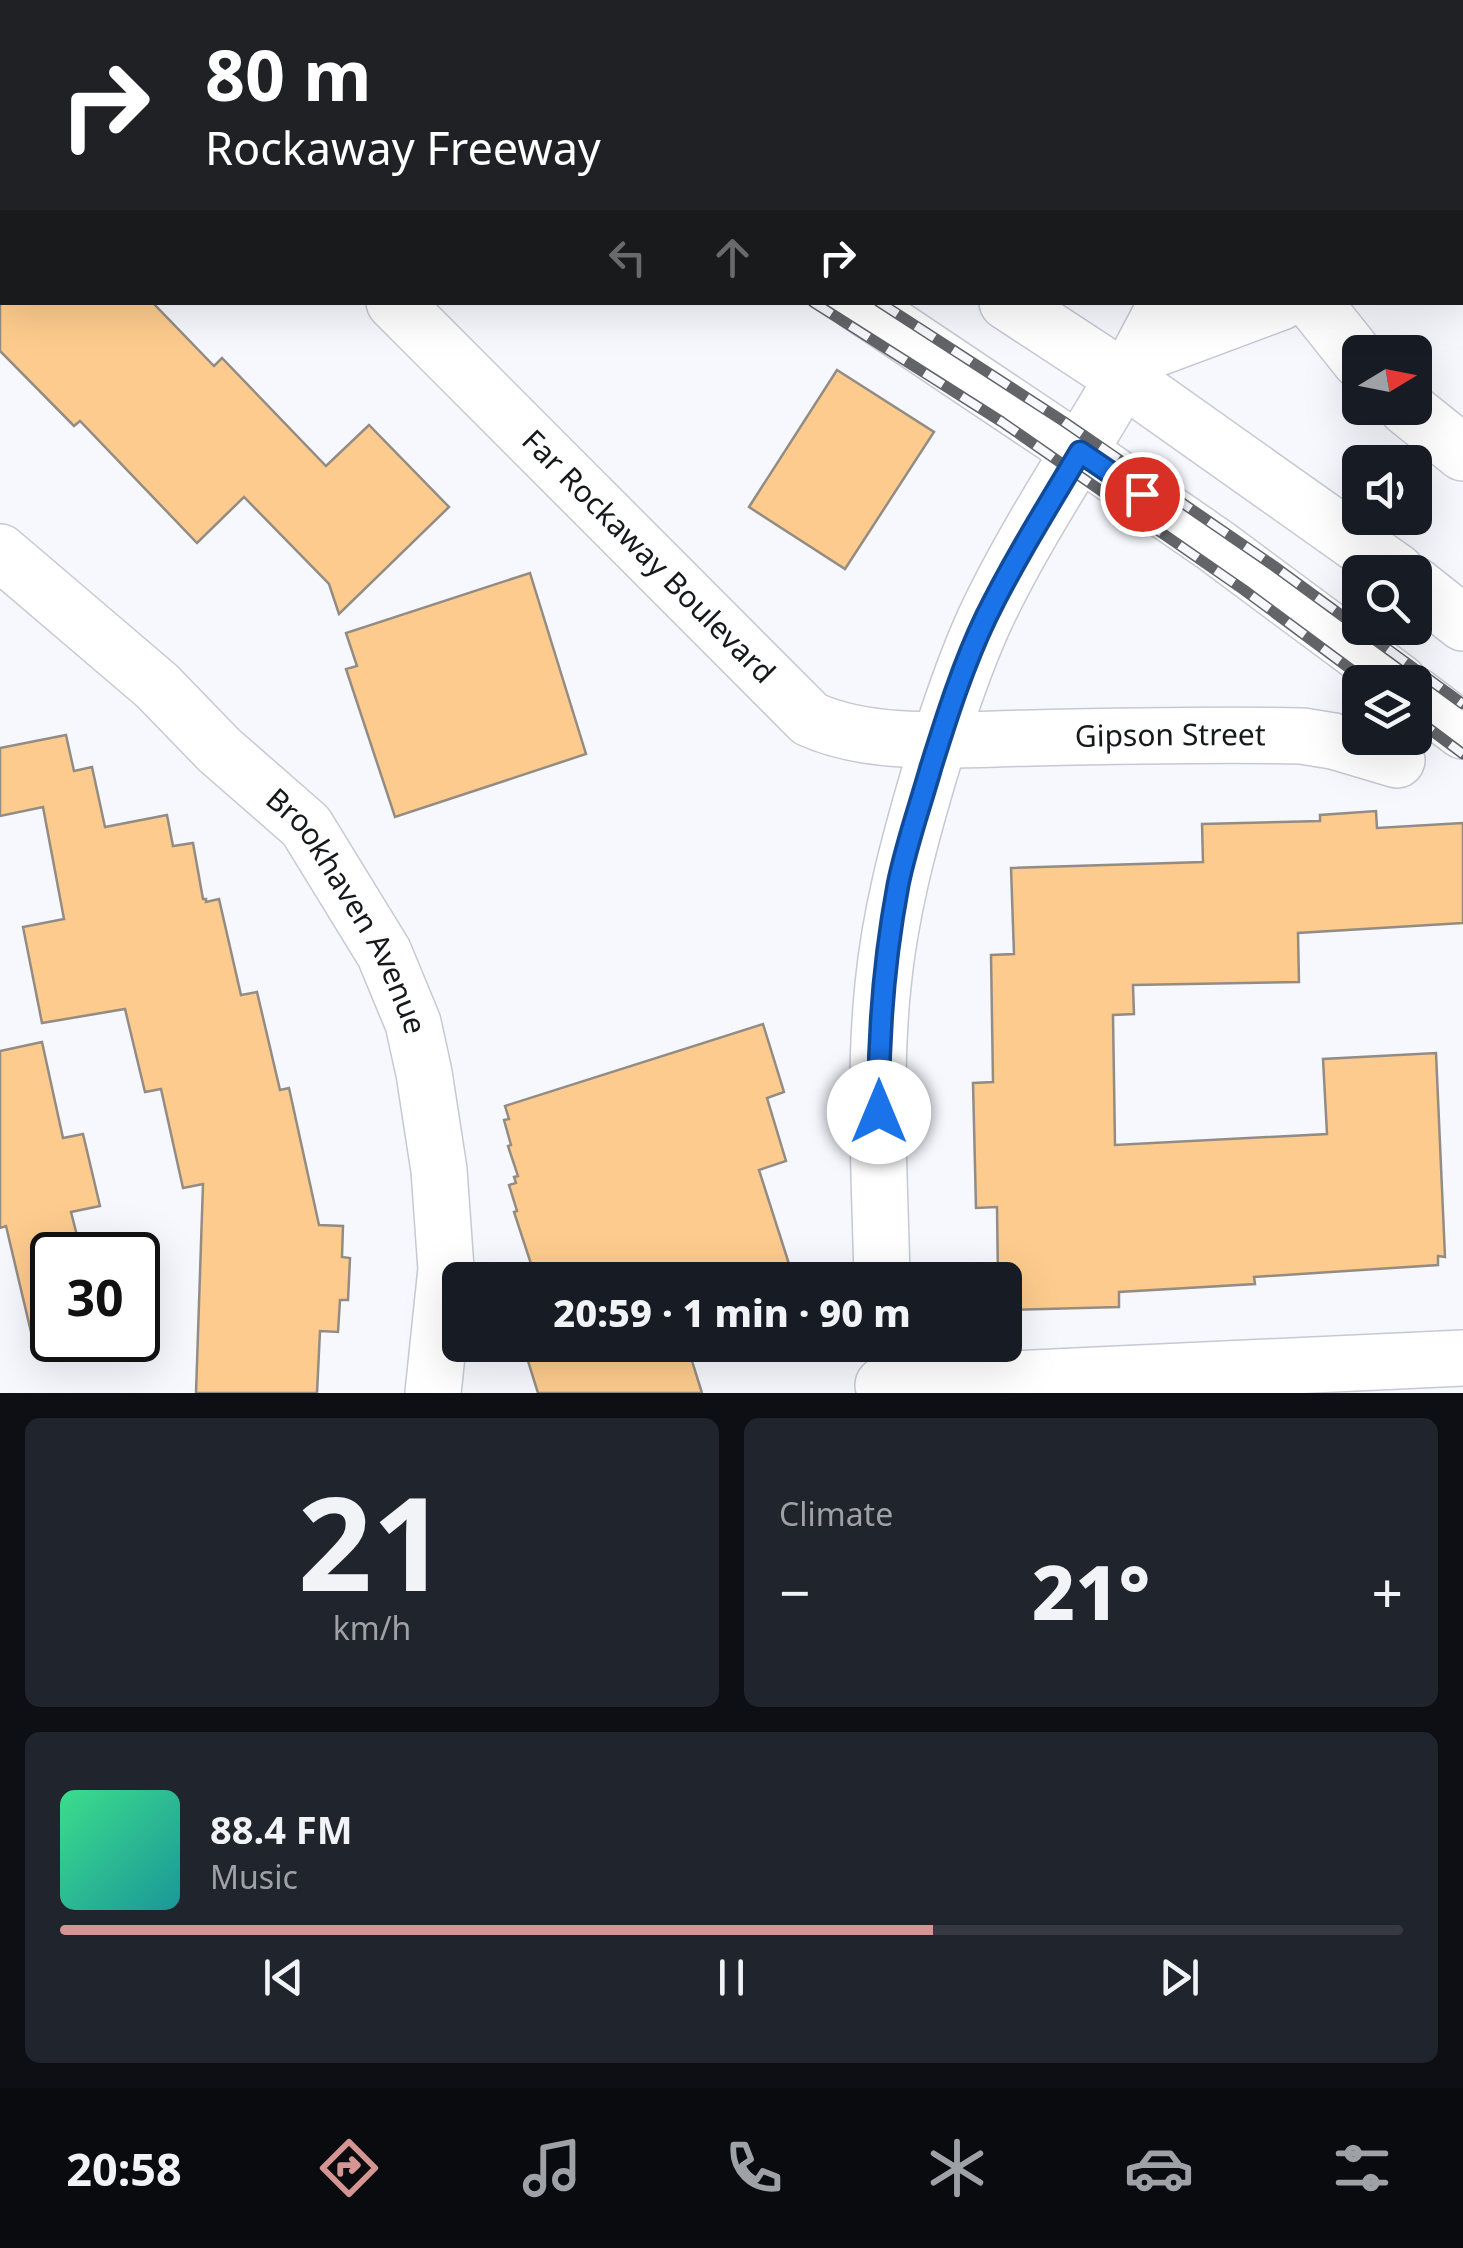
<!DOCTYPE html>
<meta charset="utf-8">
<style>
:root{--surface:#171b24;--page:#20242c;--text:#f1f3f6;--muted:#9ea1a6;--line:#363941;--accent:#d59693}
body{margin:0;font-family:"Noto Sans",sans-serif;background:var(--page);color:var(--text);height:100vh;display:flex;flex-direction:column;font-size:38px;white-space:nowrap}
*{box-sizing:border-box;margin:0}
p{font-size:32px;color:var(--muted)}
.icon{flex:none;width:55px;height:55px;fill:none;stroke:currentColor;stroke-width:2;stroke-linecap:round;stroke-linejoin:round}
.map{position:relative;height:1393px;overflow:hidden}
.panel{display:flex;flex-direction:column;gap:25px;padding:25px;background:#0d0f14;flex:1}
.panel>*{flex:none}
.guide{position:absolute;left:0px;top:0px;width:1465px;height:305px;box-shadow:0 10px 40px #0002;background:#202124;color:#fff;overflow:hidden}
.needle{width:65px;rotate:80deg}
.fabs{position:absolute;left:1342px;top:335px;display:grid;gap:20px}
.fabs a{display:grid;place-items:center;width:90px;height:90px;border-radius:15px;background:var(--surface);box-shadow:0 10px 40px #0002;font-size:50px}
.speed{position:absolute;left:30px;top:1232px;display:flex;gap:20px;font-size:50px;font-weight:700;text-align:center}
.speed>*{display:grid;place-content:center;width:130px;height:130px;border-radius:50%;background:var(--surface);box-shadow:0 10px 40px #0002;line-height:1}
.speed .limit{border:5px solid #111;border-radius:15px;background:#fff;color:#111}
.pin{position:absolute;display:grid;place-items:center;width:85px;height:85px;color:#fff;margin:-42px;border:5px solid #fff;border-radius:50%;box-shadow:0 2px 10px #0007}
.me{position:absolute;width:110px;margin:-55px;rotate:0deg;stroke-linejoin:round;filter:drop-shadow(0 0 8px #0008)}
.turn{display:flex;align-items:center;gap:35px;height:210px;padding:0 40px;font-size:45px}
.turn .icon{width:130px;height:130px;stroke-width:2.5}
.turn b{display:block;font-size:70px;line-height:85px}
.lanes{display:flex;align-items:center;height:95px;padding:0 40px;background:#0003;justify-content:center;gap:50px;direction:ltr}
.lanes .off{opacity:.35}
.big{font-size:75px;font-weight:800;line-height:1.1}
.panel .card{flex:1;display:flex;flex-direction:column;justify-content:center;gap:15px;min-width:0;padding:0 35px;border-radius:15px;background:var(--page)}
.panel .dial{align-items:center;gap:0}
.dial b{font-size:130px;line-height:1}
.song{display:flex;align-items:center;gap:30px}
.cover{width:120px;height:120px;border-radius:15px;background:linear-gradient(135deg,hsl(150 70% 55%),hsl(180 70% 35%))}
.played{height:10px;border-radius:5px;background:linear-gradient(90deg,var(--accent) 65%,var(--line) 65%)}
.keys{display:flex;justify-content:space-around;direction:ltr}
.heat{display:flex;justify-content:space-between;align-items:center;font-size:55px;direction:ltr}
.panel .tiles{flex:1;display:grid;gap:25px;grid-template-columns:1fr 1fr}
.card:last-child{grid-column:span 2}
.trip{position:absolute;left:442px;top:1262px;width:580px;height:100px;border-radius:15px;background:var(--surface);box-shadow:0 10px 40px #0002;font-weight:800;line-height:100px;text-align:center}
.dock{display:flex;height:160px;justify-content:space-around;align-items:center;background:#090b0e;color:var(--muted)}
.dock .icon{width:70px;height:70px}
.dock .current{color:var(--accent)}
.dock b{font-size:45px;color:var(--text)}
.map>svg:first-child{display:block}
</style>
<div class="map">
<svg width="1463" height="1393" viewBox="0 0 1463 1393">
<rect width="100%" height="100%" fill="#f6f8fe"/>
<g fill="#fdcb8d" stroke="#938c84" stroke-width="2.5">
<path d="M0,302H152L214,366L222,358L326,466L369,425L449,507L339,614L329,584L244,497L197,543L80,421L74,426L0,351Z"/>
<path d="M837,370L934,432L845,569L749,507Z"/>
<path d="M530,573L586,754L395,817L346,669L357,666L346,633Z"/>
<path d="M66,735L74,771L92,767L105,827L167,815L173,846L193,843L203,899H206V902L219,899L241,995L257,992L280,1090L289,1088L319,1225L343,1226L342,1257L350,1258L348,1300H340L338,1332L320,1331L317,1393H196L203,1184L183,1188L161,1089L145,1092L125,1009L42,1023L23,927L64,919L43,807L0,816V748Z"/>
<path d="M1376,811L1377,828L1463,823V923L1298,933L1299,982L1133,985L1134,1014L1113,1015L1115,1145L1327,1134L1323,1059L1436,1053L1445,1257L1438,1256V1265L1254,1277L1255,1284L1119,1292V1307L1005,1310V1280H998L997,1207L976,1208L973,1083L993,1082L991,955L1014,954L1011,868L1203,862L1202,824L1320,821V815Z"/>
<path d="M763,1024L784,1092L767,1098L786,1161L759,1170L790,1267L750,1280H515L534,1273L514,1212L517,1211L509,1185L516,1183L514,1177L518,1176L508,1146L511,1145L504,1120L509,1119L505,1106Z"/>
<path d="M42,1042L63,1138L83,1134L100,1206L71,1212L82,1255H52V1347L35,1349L6,1226L0,1228V1051Z"/>
<path d="M523,1345H687L702,1393H538Z"/>
</g>
<g fill="none" stroke-linecap="round" stroke-linejoin="round">
<g stroke="#c6c9d3" stroke-width="58">
<g id="street">
<path d="M92,0L95,2"/>
<path d="M1462,0V2"/>
<path d="M1249,2L1250,0"/>
<path id="s1" d="M394,302L810,719C873,748 963,739 1032,738C1122,736 1212,734 1302,736L1333,741L1397,760"/>
<path d="M1139,355L1281,302"/>
<path id="s2" d="M0,552L157,686L219,750L306,826L384,953L413,1023L424,1073L439,1170L446,1269L433,1393"/>
<path d="M882,1280C880,1182 873,1082 883,985C890,914 908,846 928,778C944,725 961,672 984,621C1023,537 1077,458 1123,378L1139,355L1167,302"/>
<path d="M883,1385L1463,1358"/>
</g>
</g>
<g stroke="#c6c9d3" stroke-width="58">
<g id="secondary">
<path d="M339,0L344,2"/>
<path d="M507,0L512,2"/>
<path d="M856,302L1080,452L1216,546L1399,682"/>
<path d="M1007,302L1123,378L1397,572"/>
<path d="M1415,585L1463,623"/>
<path d="M1415,695L1463,731"/>
</g>
</g>
<g stroke="#c6c9d3" stroke-width="58">
<g id="primary">
<path d="M1132,0L1133,2"/>
<path d="M1313,302L1360,361"/>
<path d="M1407,408L1463,453"/>
</g>
</g>
<use href="#street" stroke="#fff" stroke-width="55"/>
<use href="#secondary" stroke="#fff" stroke-width="55"/>
<use href="#primary" stroke="#fff" stroke-width="55"/>
<g stroke="#626468" stroke-width="11">
<g id="rail">
<path d="M299,0L304,2"/>
<path d="M370,0L375,2"/>
<path d="M813,302L1002,422L1244,590L1368,682"/>
<path d="M879,302L1063,421L1274,566L1463,704"/>
<path d="M1415,718L1463,754"/>
</g>
</g>
<use href="#rail" stroke="#f6f8fe" stroke-width="8" stroke-dasharray="22" stroke-linecap="butt"/>
</g>
<g fill="none" stroke-linecap="round" stroke-linejoin="round">
<g stroke="#114b97" stroke-width="25">
<path id="route" d="M879,1112C878,1036 884,960 898,885C906,845 920,806 931,767C947,716 963,665 986,617C1014,560 1048,506 1080,452L1142,494"/>
</g>
<use href="#route" stroke="#1a73e8" stroke-width="18"/>
</g>
<g text-anchor="middle" stroke-width="8" stroke-linejoin="round" paint-order="stroke">
<g font-size="30" fill="#16181b" stroke="#f6f8fe">
<text dy="10" stroke="none"><textPath href="#s1" startOffset="360">Far Rockaway Boulevard</textPath></text>
<text dy="10" stroke="none"><textPath href="#s1" startOffset="952">Gipson Street</textPath></text>
<text dy="10" stroke="none"><textPath href="#s2" startOffset="505">Brookhaven Avenue</textPath></text>
</g>
</g>
</svg>
<div class="fabs">
<a><svg class="needle" viewBox="-14 -14 28 28"><path d="M0-13l5 13h-10z" fill="#e53935"/><path d="M0 13l5-13h-10z" fill="#9ea1a6"/></svg></a>
<a><svg class="icon" aria-label="sound" viewBox="0 0 24 24"><path d="M4 9h4l5-4v14l-5-4H4zM17 9q2 3 0 6"/></svg></a>
<a><svg class="icon" aria-label="search" viewBox="0 0 24 24"><circle cx="10" cy="10" r="6"/><path d="M15 15l6 6"/></svg></a>
<a><svg class="icon" aria-label="layers" viewBox="0 0 24 24"><path d="M12 4l9 5-9 5-9-5zM3 14l9 5 9-5"/></svg></a>
</div>
<div class="speed"><div class="limit">30</div></div>
<div class="pin" style="left:1142px;top:494px;background:#d93025"><svg class="icon" aria-label="arrive" viewBox="0 0 24 24"><path d="M6 21V4h12l-3 4 3 4H6"/></svg></div>
<svg class="me" style="left:879px;top:1112px" viewBox="-20 -20 40 40"><circle r="19" fill="#fff"/><path d="M0-13L10 11 0 6-10 11z" fill="#1a73e8"/></svg>
<div class="trip">20:59 · 1 min · 90 m</div>
<div class="guide">
<div class="turn"><svg class="icon" aria-label="right" viewBox="0 0 24 24"><path d="M7 20v-9h11M14 6l5 5-5 5"/></svg><div><b>80 m</b>Rockaway Freeway</div></div>
<div class="lanes"><svg class="icon off" aria-label="left" viewBox="0 0 24 24"><path d="M17 20v-9H6M10 6l-5 5 5 5"/></svg><svg class="icon off" aria-label="ahead" viewBox="0 0 24 24"><path d="M12 20V5M6 11l6-6 6 6"/></svg><svg class="icon" aria-label="right" viewBox="0 0 24 24"><path d="M7 20v-9h11M14 6l5 5-5 5"/></svg></div>
</div>
</div>
<section class="panel">
<div class="tiles">
<div class="card dial"><b>21</b><p>km/h</p></div>
<div class="card"><p>Climate</p>
<div class="heat"><a>−</a><b class="big">21°</b><a>+</a></div>
</div>
<div class="card">
<div class="song"><i class="cover"></i><div><b>88.4 FM</b><p>Music</p></div></div>
<div class="played"></div>
<div class="keys"><svg class="icon" aria-label="previous" viewBox="0 0 24 24"><path d="M18 5L8 12l10 7zM5 5v14"/></svg><svg class="icon" aria-label="pause" viewBox="0 0 24 24"><path d="M8 5v14M16 5v14"/></svg><svg class="icon" aria-label="next" viewBox="0 0 24 24"><path d="M6 5l10 7-10 7zM19 5v14"/></svg></div>
</div>
</div>
</section>
<nav class="dock">
<b>20:58</b>
<svg class="icon current" aria-label="directions" viewBox="0 0 24 24"><path d="M12 3l9 9-9 9-9-9zM9 14v-3h6M13 9l2 2-2 2"/></svg>
<svg class="icon" aria-label="music" viewBox="0 0 24 24"><path d="M9 18V5l10-2v13"/><circle cx="6" cy="18" r="3"/><circle cx="16" cy="16" r="3"/></svg>
<svg class="icon" aria-label="phone" viewBox="0 0 24 24"><path d="M5 4h4l2 5-3 2q2 4 5 5l2-3 5 2v4C11 20 4 13 5 4z"/></svg>
<svg class="icon" aria-label="climate" viewBox="0 0 24 24"><path d="M12 3v18M4 7l16 10M4 17L20 7"/></svg>
<svg class="icon" aria-label="car" viewBox="0 0 24 24"><path d="M5 17H2v-5l4-1 3-4h7l3 4 3 1v5h-3M9 17h6M6 11h13"/><circle cx="7" cy="17" r="2"/><circle cx="17" cy="17" r="2"/></svg>
<svg class="icon" aria-label="filters" viewBox="0 0 24 24"><path d="M4 7h16M4 17h16"/><circle cx="9" cy="7" r="2"/><circle cx="15" cy="17" r="2"/></svg>
</nav>
